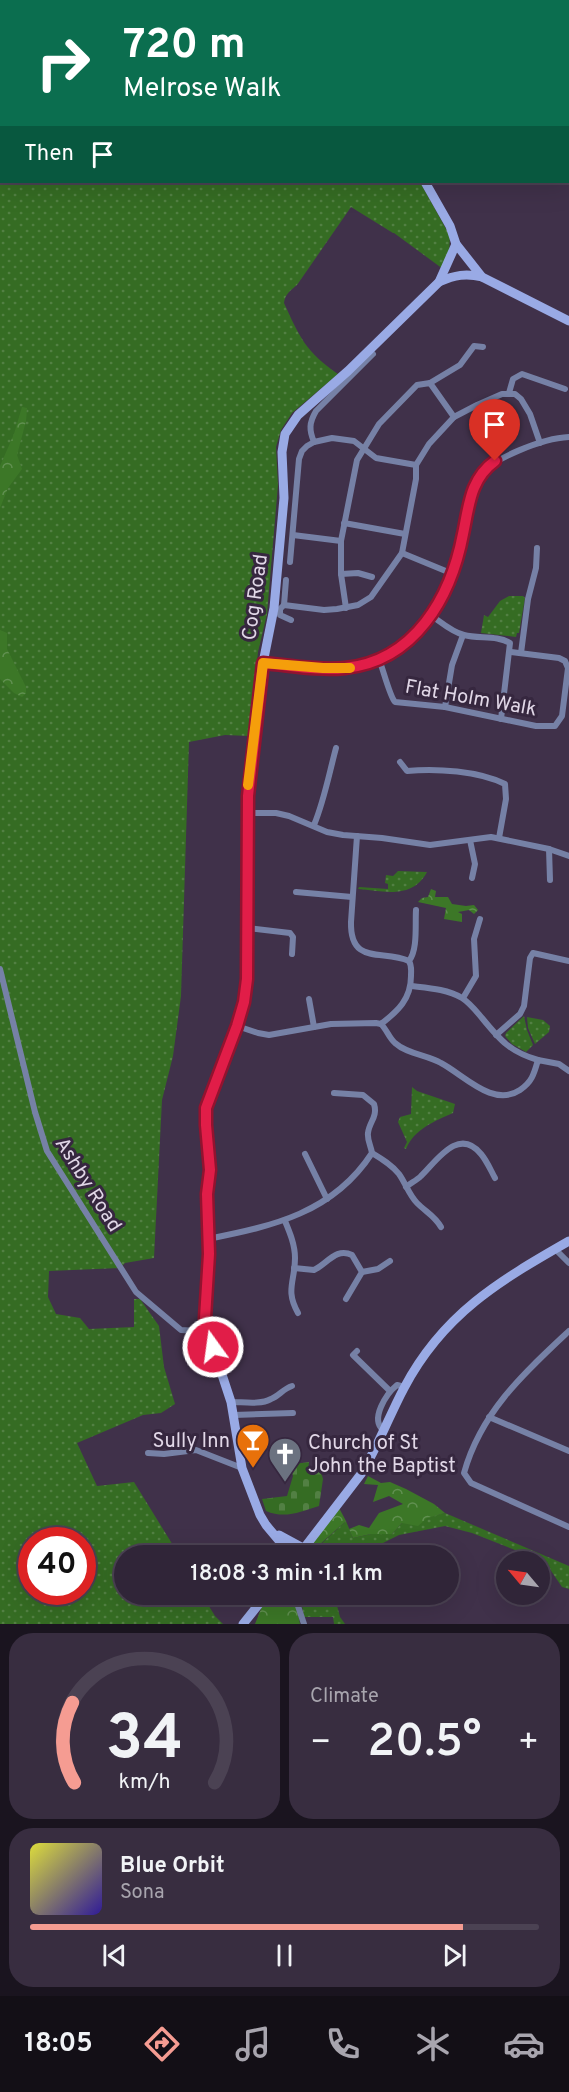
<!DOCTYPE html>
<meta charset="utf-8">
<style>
:root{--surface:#302538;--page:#382d40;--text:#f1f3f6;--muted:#a8a5ae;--line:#4b4253;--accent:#f59c92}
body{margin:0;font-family:Overpass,sans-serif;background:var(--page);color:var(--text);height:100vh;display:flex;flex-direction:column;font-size:22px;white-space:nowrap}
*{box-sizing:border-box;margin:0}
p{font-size:20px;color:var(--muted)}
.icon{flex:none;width:33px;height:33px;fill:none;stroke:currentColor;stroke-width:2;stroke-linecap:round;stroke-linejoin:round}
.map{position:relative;height:1624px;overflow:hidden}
.side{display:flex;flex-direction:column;gap:9px;padding:9px;background:#1a141f;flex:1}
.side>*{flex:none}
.guide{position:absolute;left:0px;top:0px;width:570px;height:183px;box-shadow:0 6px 24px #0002,0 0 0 2px var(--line);background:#0b6e4f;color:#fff;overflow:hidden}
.needle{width:39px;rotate:299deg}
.controls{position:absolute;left:496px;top:1551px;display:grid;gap:12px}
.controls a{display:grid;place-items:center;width:54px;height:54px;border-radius:50%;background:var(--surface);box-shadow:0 6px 24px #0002,0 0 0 2px var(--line);font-size:30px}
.speed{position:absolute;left:18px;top:1527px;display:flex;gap:12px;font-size:30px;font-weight:700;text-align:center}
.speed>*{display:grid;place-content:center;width:78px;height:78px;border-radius:50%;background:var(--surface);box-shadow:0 6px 24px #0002,0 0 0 2px var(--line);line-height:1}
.speed .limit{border:9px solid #d22;background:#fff;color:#111}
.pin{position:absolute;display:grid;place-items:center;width:51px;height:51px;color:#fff;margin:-62px -26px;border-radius:50% 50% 50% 0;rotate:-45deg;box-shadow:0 0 6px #0007}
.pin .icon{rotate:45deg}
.me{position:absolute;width:66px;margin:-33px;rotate:346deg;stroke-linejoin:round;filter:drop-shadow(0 0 4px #0008)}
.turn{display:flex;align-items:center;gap:21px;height:126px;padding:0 24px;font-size:27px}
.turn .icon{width:78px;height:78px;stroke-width:2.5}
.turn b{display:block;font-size:42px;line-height:51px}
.then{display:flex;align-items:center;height:57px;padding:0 24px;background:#0003;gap:12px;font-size:22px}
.big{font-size:45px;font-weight:600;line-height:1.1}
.side .tile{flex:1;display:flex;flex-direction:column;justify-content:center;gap:9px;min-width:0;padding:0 21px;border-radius:24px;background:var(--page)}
.side .dial{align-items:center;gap:0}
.dial svg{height:156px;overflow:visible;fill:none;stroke:var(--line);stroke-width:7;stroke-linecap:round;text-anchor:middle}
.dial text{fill:var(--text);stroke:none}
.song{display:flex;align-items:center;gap:18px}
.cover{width:72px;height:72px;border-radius:9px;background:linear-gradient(135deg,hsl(60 70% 55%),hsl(250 70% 35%))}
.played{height:6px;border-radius:3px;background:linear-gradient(90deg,var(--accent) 85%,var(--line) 85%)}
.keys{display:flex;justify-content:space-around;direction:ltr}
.heat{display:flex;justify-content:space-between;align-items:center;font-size:33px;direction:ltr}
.side .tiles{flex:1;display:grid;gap:9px;grid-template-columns:1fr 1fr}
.tile:last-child{grid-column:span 2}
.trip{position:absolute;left:114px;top:1545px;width:345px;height:60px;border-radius:30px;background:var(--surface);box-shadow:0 6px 24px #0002,0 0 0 2px var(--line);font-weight:600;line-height:60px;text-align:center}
.dock{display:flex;height:96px;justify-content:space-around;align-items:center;background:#130f16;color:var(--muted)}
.dock .icon{width:42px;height:42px}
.dock .current{color:var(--accent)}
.dock b{font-size:27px;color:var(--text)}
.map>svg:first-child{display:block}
</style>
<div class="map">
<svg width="569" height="1624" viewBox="0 0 569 1624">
<defs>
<pattern id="grass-dots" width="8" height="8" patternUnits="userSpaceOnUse" patternTransform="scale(1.5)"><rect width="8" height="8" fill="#356c23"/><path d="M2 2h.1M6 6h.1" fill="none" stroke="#528043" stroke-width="1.8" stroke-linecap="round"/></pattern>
<pattern id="forest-crowns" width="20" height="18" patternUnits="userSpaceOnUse" patternTransform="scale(1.5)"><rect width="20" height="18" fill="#3c7727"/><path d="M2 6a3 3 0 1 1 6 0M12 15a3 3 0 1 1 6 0" fill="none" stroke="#619051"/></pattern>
<pattern id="cemetery-stones" width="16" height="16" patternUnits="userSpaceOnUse" patternTransform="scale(1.5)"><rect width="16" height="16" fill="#356c23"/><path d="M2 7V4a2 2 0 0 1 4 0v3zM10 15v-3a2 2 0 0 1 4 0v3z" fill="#528043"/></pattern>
</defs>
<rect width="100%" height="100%" fill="#40314a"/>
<g fill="url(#grass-dots)" fill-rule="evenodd">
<path d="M0,0L104,1L2,2V182H420L450,236L449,253L443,269L394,233H393L351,207L297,285C291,290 285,294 284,303C300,338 306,352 338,374L292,413L281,430L276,447L278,485L267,614L258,652L249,736L225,735L189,742L181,996L173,1056L162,1100L154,1258L125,1263L120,1268L49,1271L48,1297L56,1314L80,1318L89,1329L134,1327V1299H140L159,1326L164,1367L175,1404L161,1413L143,1415L77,1443L97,1486L134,1482L179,1555L124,1556V1594L202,1595L215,1616L223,1624H0ZM32,1540H82V1592H32Z"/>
<path d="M509,596H523L525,598L519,633H517L516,637L481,633L484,615L488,617L500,601Z"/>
<path d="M398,871L427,872C412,900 383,891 358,889L359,887L388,889V884L385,883L386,875L393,876Z"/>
<path d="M524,1016L527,1030L533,1045L526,1052L512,1044L505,1036L506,1033Z"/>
<path d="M527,1017L543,1020L550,1026L549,1032L535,1044L528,1028Z"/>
<path d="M412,1087L417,1091L455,1104L453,1113C435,1121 414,1129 406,1149L404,1148L407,1142L398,1122L400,1117L411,1114Z"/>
<path d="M445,1513L569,1566V1589L562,1587L545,1562L472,1533L445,1526L399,1535L359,1555L308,1556L346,1521L353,1538L371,1534H392L402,1523Z"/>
<path d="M300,1595H335V1598L340,1617L345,1624H334L333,1617H304Z"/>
</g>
<g fill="url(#forest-crowns)">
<path d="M22,407L27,408L26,421L17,455L22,469L8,488L0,508V466L14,434Z"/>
<path d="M0,630L7,633V649L26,687V693L22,697L14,693L0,679Z"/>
<path d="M431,889L436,891L435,897H448L452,904L466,906L474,905L478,910L474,914L469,910L458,912L462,914V922L444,919L446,908L418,902L422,898L428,897Z"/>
<path d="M368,1476L381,1483L390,1482L406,1489L434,1504L445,1513L427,1518L418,1526L402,1523L392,1534H371L353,1538L349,1529L359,1525L369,1528L379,1513L403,1504L389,1496L373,1502L378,1485L364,1484Z"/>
<path d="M339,1508L346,1521L308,1555L302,1556Z"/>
<path d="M271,1595H300L302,1598L298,1612L300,1624H255L263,1604Z"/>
</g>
<path fill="url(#cemetery-stones)" d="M309,1462L308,1471L321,1472L323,1479L319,1506C300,1512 285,1519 266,1511L262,1499L287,1496L293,1476L291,1470L285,1469L286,1465Z"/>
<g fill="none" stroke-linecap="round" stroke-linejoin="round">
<g stroke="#455a84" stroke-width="2">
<path d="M59,2V0"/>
<path d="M0,134L2,130"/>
</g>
<g stroke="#7681a6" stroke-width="6">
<path d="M430,383L460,365L474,346L483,347"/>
<path d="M509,393L513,379L522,374L565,389"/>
<path d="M314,442C309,430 309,423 316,411L373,354"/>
<path d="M344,523L405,534"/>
<path d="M293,535L341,541"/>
<path d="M402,553L453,574"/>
<path d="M290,562L299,459L302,451L307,446L314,442L332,438L354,441L376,458L416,465"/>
<path d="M341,574L358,573L372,577"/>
<path d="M284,605L286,580"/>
<path d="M346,608L341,574V541L357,460L379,424L417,385L430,383L454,417"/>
<path d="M432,616C442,623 452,632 464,635C479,639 497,635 510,643L501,719"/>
<path d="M291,620L280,615V609L284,605L324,610L337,609L358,605L371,597L402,553L416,479V465L429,444L454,417L477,405L502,394H515L521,399L530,414L540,443"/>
<path d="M521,653L528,599L536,568L537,548"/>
<path d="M379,659C383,669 390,697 395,702L445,707L536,726H555L562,716L568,668L565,661L559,658L511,652"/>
<path d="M263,663C292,666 324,672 353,667C411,657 448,604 460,550C465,528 465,500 477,480C489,458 545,438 569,437"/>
<path d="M445,707L452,665L463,635"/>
<path d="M400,762L407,771C436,768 479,771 505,784L506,799L499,838"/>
<path d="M247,813H276L289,816L327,832L343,835L382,838L430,845L491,837L549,849L569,856"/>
<path d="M314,825C324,801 329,774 336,748"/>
<path d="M357,836L351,922C350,966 383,949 409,961"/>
<path d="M470,840L475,864L472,878"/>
<path d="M549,849L550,880"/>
<path d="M296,892L352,897"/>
<path d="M248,928L290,933L293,937L292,954"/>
<path d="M0,969L35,1112L47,1151L136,1292L181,1330L198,1331L207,1329"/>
<path d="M411,986C428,988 447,989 462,998C470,1003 476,1011 482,1018C500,1040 510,1052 538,1060"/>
<path d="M463,998L476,976L474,939L480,919"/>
<path d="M309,999L314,1027"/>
<path d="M381,1024C387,1030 389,1038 395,1043C407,1054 427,1055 441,1063C464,1075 493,1108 520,1090C532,1082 534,1074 538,1060L559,1064L569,1071"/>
<path d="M237,1026L258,1033L269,1035L331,1024L376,1023L381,1024C398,1011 411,999 411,976C411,970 412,966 409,961C418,949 415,925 416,910"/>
<path d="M496,1035L520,1014L524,1006L530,958L533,953L569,961"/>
<path d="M372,1153C382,1159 392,1165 399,1174C406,1184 409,1195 417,1203C426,1212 435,1216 441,1227"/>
<path d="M305,1154L327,1199"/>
<path d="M406,1187C411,1183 417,1180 421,1176C436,1162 458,1126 481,1154C487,1161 491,1171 495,1178"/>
<path d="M285,1221C290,1233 295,1245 295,1258C295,1282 285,1290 298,1313"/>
<path d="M208,1239C273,1226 333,1213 372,1153C371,1146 367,1140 368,1133C369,1122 378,1117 374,1104L363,1095L334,1093"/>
<path d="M555,1249L569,1263"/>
<path d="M294,1268L314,1270C327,1264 336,1247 352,1255L362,1272L346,1299"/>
<path d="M362,1272L378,1269L390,1261"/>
<path d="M569,1331C524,1373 481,1412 464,1473L471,1483L569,1527"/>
<path d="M357,1351L353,1355L390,1391"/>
<path d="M231,1402C244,1402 260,1405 271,1399C279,1396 283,1389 292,1386"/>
<path d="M234,1415L293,1413"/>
<path d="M489,1417L569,1451"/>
<path d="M383,1430C370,1419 386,1394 397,1385L405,1387"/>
<path d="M148,1453L164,1454L196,1450L242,1468"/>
<path d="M294,1594L304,1624"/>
</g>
<g stroke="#99aae5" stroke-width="9">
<path d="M114,0L116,2"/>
<path d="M425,182L450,226L456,244L482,277L569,321"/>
<path d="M439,282C455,275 466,273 482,277"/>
<path d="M279,1535L303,1548"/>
<path d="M292,1556L266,1525L260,1515L242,1468L231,1402L207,1329L205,1318L209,1254L207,1194L210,1170L206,1125V1108L237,1026L244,1002L247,979L248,779L263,663L274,608L284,498L282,452L285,434L298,415L348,371L439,282L456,244"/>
<path d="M298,1556L361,1474C378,1447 389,1416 404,1388C443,1314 499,1281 569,1241"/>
<path d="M243,1624L267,1594"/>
</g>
</g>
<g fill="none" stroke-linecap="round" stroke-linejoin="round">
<g stroke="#92132f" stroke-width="15">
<path id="route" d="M213,1347L205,1318L209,1254L207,1194L210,1170L206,1125V1108L237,1026L244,1002L247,979L248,796L263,663C289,665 318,671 345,668C415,661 451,597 463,534C469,506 470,479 495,461"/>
</g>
<use href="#route" stroke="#e11d48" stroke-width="10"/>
<path stroke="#f59e0b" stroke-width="10" d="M248,785L263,663L323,668H350"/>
</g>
<defs>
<g id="bar-pin" transform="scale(1.725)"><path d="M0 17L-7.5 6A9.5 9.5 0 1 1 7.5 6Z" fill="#e8710a" stroke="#36273f"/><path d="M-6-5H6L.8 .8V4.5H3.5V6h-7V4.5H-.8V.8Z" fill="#fff"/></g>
<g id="church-pin" transform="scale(1.725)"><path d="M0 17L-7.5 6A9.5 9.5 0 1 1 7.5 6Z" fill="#6b7280" stroke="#36273f"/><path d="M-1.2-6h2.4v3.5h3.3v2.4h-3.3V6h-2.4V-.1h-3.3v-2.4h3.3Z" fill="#fff"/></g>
</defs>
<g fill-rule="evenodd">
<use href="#bar-pin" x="253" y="1440"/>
<use href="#church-pin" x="285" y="1454"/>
</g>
<g text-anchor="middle" stroke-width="6" stroke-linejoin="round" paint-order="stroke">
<g font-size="20" fill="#e1d7e7" stroke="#36273f">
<text transform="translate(254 597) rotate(-82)" y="7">Cog Road</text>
<text transform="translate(471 697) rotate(10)" y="7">Flat Holm Walk</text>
<text transform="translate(89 1184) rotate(58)" y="7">Ashby Road</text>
</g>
<g font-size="20" fill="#e1d7e7" stroke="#36273f" text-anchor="end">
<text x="230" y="1447">Sully Inn</text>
<text x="308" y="1449" text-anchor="start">Church of St<tspan x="308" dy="23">John the Baptist</tspan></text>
</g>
</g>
</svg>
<div class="controls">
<a><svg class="needle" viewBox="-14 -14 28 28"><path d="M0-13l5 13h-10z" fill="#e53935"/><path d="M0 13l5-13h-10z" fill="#a8a5ae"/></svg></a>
</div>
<div class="speed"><div class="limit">40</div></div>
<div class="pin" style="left:495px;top:461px;background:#d93025"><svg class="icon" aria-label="arrive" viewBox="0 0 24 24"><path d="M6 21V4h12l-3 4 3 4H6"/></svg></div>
<svg class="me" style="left:213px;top:1347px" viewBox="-20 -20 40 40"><circle r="17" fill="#e11d48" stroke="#fff" stroke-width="3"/><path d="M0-11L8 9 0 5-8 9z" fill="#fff"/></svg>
<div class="trip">18:08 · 3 min · 1.1 km</div>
<div class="guide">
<div class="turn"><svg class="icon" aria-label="right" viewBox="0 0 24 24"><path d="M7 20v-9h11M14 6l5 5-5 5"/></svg><div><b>720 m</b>Melrose Walk</div></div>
<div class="then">Then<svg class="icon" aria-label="arrive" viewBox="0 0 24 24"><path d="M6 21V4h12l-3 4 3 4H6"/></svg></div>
</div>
</div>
<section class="side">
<div class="tiles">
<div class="tile dial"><svg viewBox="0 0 100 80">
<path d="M14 69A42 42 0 1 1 86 69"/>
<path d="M14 69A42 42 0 0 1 13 28" stroke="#f59c92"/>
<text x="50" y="56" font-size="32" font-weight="700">34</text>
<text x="50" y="72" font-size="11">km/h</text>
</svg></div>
<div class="tile"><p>Climate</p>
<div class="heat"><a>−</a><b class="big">20.5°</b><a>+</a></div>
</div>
<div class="tile">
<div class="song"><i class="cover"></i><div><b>Blue Orbit</b><p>Sona</p></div></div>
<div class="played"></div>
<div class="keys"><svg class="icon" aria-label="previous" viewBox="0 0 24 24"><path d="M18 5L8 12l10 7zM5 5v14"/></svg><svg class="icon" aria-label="pause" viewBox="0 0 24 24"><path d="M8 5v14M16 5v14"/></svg><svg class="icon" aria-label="next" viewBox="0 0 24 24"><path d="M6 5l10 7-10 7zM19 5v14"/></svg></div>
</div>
</div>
</section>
<nav class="dock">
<b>18:05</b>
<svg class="icon current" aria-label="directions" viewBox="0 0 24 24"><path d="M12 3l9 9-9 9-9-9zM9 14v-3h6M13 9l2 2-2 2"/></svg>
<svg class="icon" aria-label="music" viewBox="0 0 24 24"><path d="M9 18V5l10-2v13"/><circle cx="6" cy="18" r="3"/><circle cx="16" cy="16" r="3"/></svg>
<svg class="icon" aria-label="phone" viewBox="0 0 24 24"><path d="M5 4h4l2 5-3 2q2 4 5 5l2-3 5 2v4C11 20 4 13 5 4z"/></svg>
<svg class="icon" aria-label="climate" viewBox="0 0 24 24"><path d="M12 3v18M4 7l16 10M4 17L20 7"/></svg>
<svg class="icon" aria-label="car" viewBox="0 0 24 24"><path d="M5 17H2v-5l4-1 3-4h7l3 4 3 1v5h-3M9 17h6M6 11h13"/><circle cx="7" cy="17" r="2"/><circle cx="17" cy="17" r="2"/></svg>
</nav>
